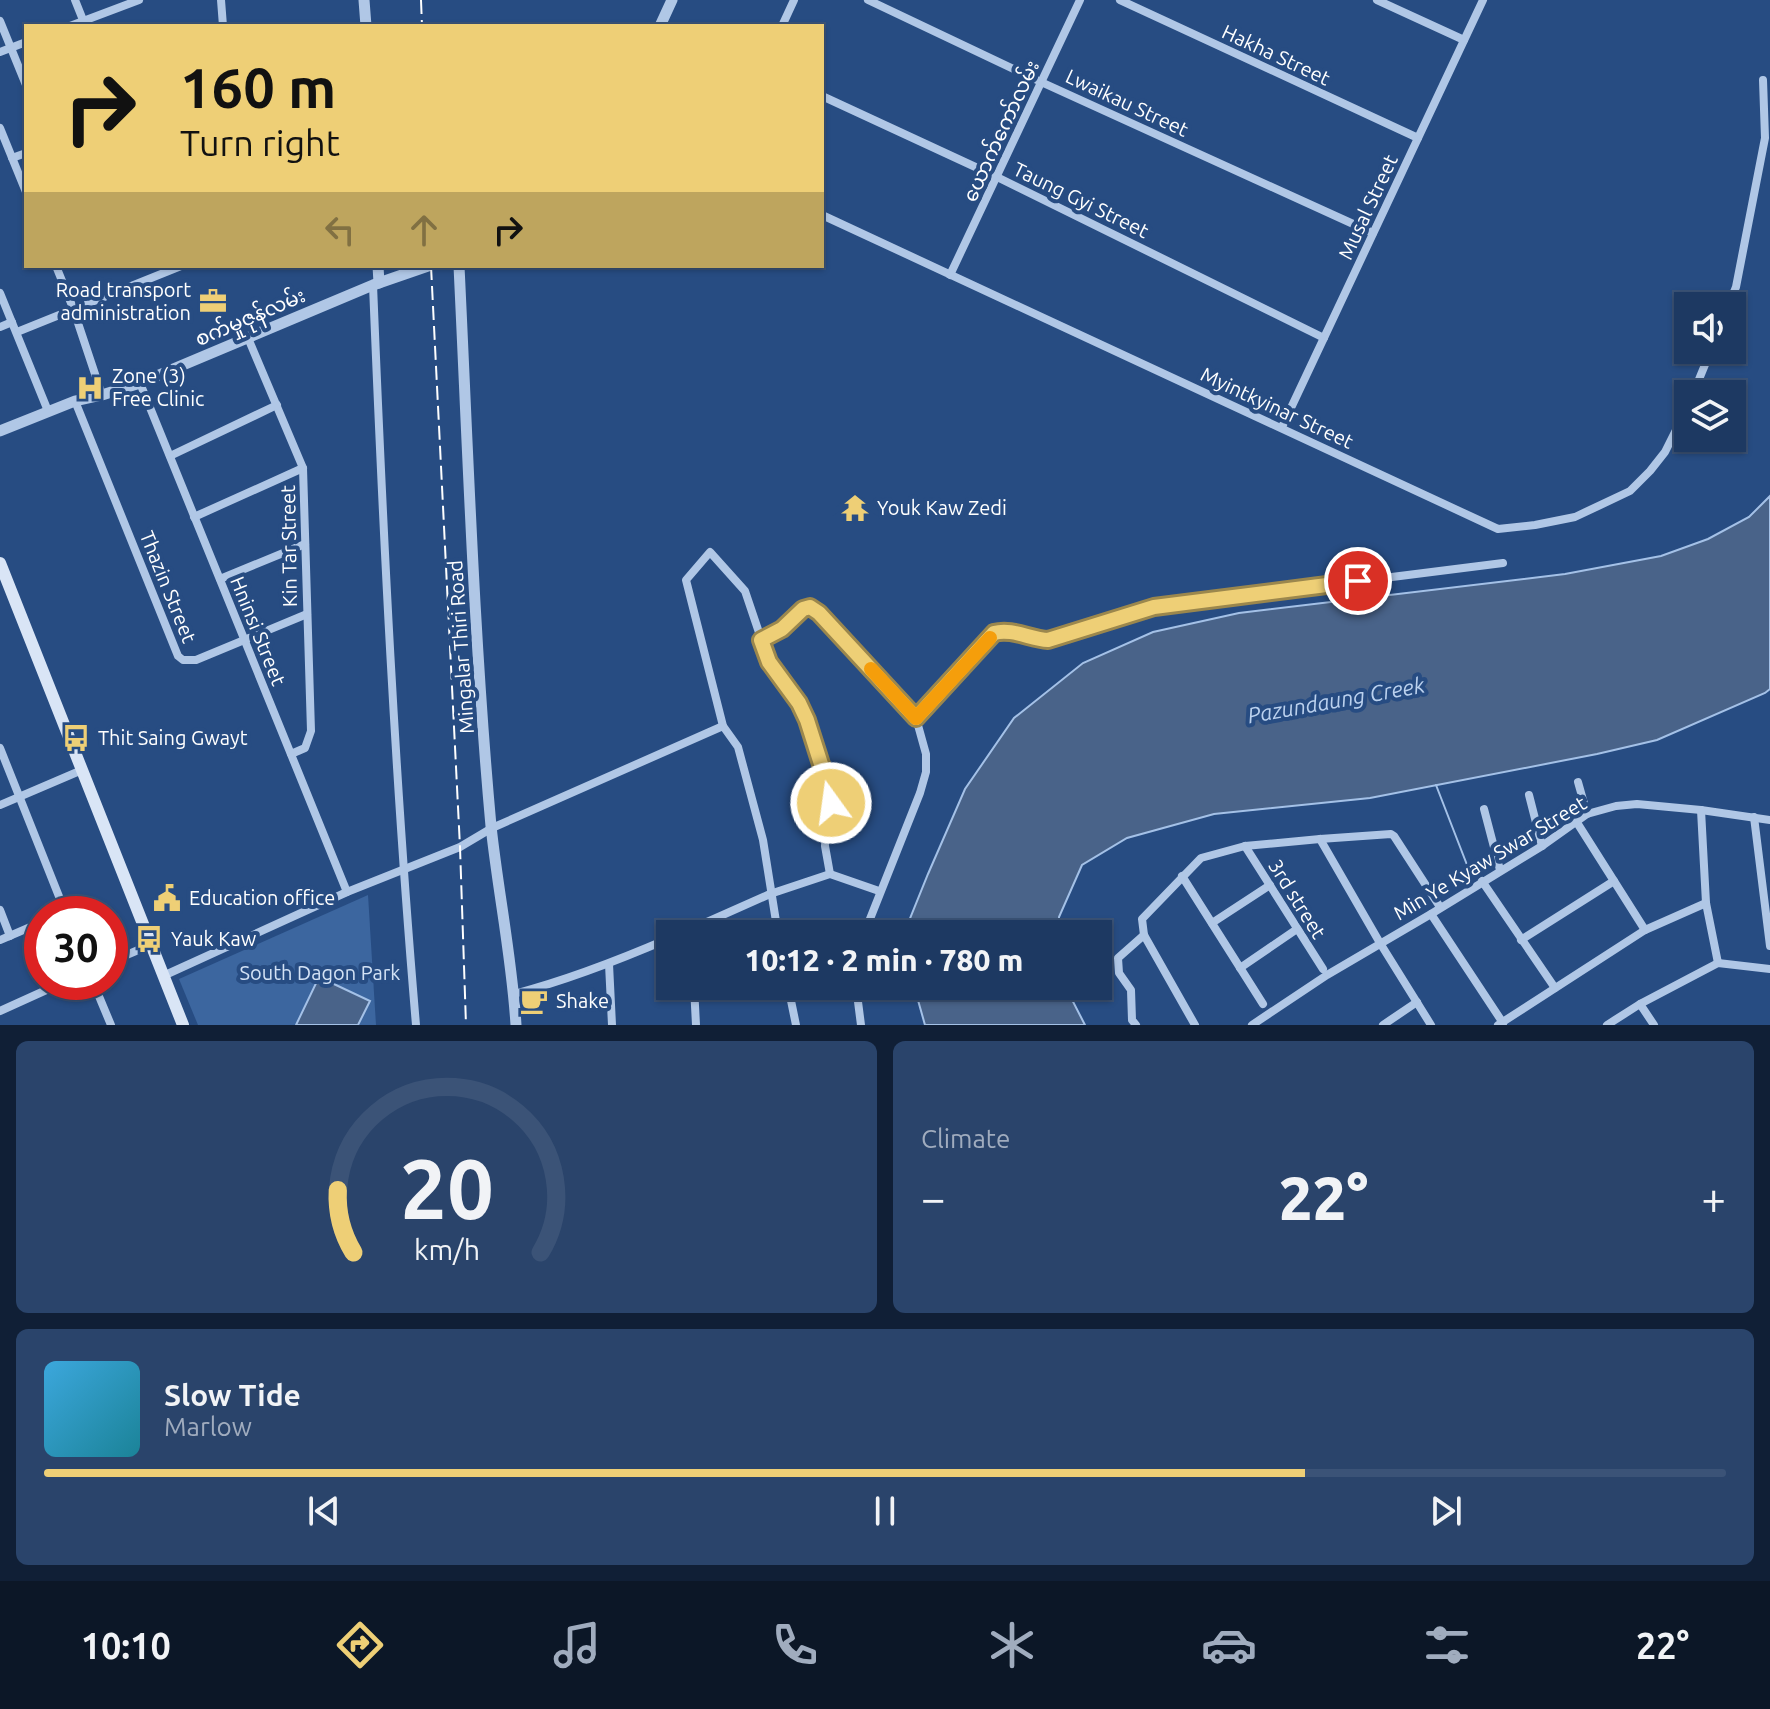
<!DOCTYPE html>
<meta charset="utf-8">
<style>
:root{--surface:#1d3962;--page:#2a446b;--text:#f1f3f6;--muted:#a0acbe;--line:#3b5377;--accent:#eecf76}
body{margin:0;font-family:Ubuntu,"Noto Sans Myanmar",sans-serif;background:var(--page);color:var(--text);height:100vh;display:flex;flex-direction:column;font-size:30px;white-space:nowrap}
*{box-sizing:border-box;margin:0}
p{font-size:26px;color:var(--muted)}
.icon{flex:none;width:44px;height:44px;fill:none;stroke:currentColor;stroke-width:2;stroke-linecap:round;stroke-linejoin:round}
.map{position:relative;height:1025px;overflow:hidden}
.details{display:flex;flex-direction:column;gap:16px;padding:16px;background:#101f36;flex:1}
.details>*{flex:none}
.guide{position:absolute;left:24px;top:24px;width:800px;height:244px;border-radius:0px;box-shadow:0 2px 6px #0004,0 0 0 2px var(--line);background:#eecf76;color:#111;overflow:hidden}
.buttons{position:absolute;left:1674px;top:292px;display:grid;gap:16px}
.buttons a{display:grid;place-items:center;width:72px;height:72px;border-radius:0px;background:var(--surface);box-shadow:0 2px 6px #0004,0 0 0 2px var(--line);font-size:40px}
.speed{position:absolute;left:24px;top:896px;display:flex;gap:16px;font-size:40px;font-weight:700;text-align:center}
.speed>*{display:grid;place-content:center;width:104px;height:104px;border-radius:50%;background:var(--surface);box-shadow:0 2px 6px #0004,0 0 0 2px var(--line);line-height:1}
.speed .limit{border:12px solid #d22;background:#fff;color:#111}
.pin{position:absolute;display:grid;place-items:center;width:68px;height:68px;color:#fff;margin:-34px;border:4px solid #fff;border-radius:50%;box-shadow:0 2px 8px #0007}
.me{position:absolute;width:88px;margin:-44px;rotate:346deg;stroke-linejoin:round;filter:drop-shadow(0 0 6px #0008)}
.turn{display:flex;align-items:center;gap:28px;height:168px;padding:0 24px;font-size:36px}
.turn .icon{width:104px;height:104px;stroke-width:2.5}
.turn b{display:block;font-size:56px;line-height:68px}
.lanes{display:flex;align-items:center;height:76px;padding:0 24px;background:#0003;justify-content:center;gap:40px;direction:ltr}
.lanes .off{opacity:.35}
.big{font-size:60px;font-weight:800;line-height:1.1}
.details .widget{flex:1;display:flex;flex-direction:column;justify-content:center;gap:12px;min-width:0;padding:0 28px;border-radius:12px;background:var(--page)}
.details .dial{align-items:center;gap:0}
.dial svg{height:208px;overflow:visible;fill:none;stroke:var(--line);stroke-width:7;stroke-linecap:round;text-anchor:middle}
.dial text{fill:var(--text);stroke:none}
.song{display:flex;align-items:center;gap:24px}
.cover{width:96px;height:96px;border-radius:12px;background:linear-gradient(135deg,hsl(200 70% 55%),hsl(190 70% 35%))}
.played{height:8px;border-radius:4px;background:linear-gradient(90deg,var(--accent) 75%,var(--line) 75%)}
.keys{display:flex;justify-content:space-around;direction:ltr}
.heat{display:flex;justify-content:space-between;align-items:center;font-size:44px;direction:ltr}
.details .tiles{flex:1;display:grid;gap:16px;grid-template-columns:1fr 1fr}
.widget:last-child{grid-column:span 2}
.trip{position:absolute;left:656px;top:920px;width:456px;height:80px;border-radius:0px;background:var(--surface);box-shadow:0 2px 6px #0004,0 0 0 2px var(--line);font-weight:800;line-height:80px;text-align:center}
.dock{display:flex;height:128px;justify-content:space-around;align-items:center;background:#0c1727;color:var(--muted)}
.dock .icon{width:56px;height:56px}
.dock .selected{color:var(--accent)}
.dock b{font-size:36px;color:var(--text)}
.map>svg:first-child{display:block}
</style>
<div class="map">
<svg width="1770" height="1025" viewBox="0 0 1770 1025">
<rect width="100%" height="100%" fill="#274c82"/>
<path fill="#3c669f" d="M368,895L376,1025H198L179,979Z"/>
<g fill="#496389" stroke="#a4c1e7" stroke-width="2">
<path d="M1770,496V689L1765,693L1657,740L1597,754L1370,798L1214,814L1127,838L1082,865L1059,917L1058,934H909V921L928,874L965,789L1014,718L1083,663L1153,632L1239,613L1565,574L1661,556L1708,539L1749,517Z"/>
<path d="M319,977L370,1001L358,1025H296Z"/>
<path d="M914,986H1065L1085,1025H925Z"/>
</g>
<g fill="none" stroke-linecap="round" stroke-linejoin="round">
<path stroke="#a4c1e7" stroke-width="2" d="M1436,785L1469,870"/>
<g stroke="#b0c7e6" stroke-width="8">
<path d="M75,0L85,25"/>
<path d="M221,0L223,26"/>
<path d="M868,0L1041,82L1373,233"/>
<path d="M1120,0L1418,138"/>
<path d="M1377,0L1464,40"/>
<path d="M0,21L26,85"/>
<path d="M70,26L139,0"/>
<path d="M782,26L794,0"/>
<path d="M0,52L26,42"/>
<path d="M822,96L997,177L1324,338"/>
<path d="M0,128L26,192"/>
<path d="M12,158L26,153"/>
<path d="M822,215L1498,529L1535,525L1575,517L1630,491L1650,471L1665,452L1688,406"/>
<path d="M56,266L73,308L102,395"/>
<path d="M950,275L1080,0"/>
<path d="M373,285C383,532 395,779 416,1025"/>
<path d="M0,293L48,411"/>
<path d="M1728,306L1736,287L1765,138L1763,80"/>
<path d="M0,327L12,322"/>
<path d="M17,332L181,266"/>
<path d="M248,338L303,468L311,731L305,748L291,754"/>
<path d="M140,383L347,892"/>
<path d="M1693,394L1711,350"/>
<path d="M75,401L178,656L183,660H196L307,614"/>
<path d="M1282,427L1483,0"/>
<path d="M170,456L277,405"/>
<path d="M194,517L303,468"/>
<path d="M220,579L305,544"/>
<path d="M761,640L782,629L803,609L810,607L819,613L916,718L926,754V772L920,793L864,934"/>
<path d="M916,718L994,633C1012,628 1030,639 1048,640L1154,607L1503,563"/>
<path d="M0,748L66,914"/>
<path d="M1578,782L1587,814"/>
<path d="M1529,795L1542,846"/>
<path d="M0,805L82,770"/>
<path d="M1484,809L1500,870"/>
<path d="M1701,810L1706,903L1718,963"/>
<path d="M1754,817L1770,946"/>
<path d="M1576,821L1645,930"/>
<path d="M1320,839L1380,943L1431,1025"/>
<path d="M1245,846L1323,969"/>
<path d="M1182,876L1263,1004"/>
<path d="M1482,881L1555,988"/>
<path d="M0,910L10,936"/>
<path d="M1431,914L1503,1023"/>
<path d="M1212,923L1270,885"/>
<path d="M680,934L770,894L830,874L879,891"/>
<path d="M778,934L763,840L738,747L723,726L686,580L710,552L745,591L769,662L799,703L807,720L828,786L831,803L826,829L825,846L830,874"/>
<path d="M0,940L42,922"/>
<path d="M1521,940L1614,881"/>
<path d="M110,962L150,945"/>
<path d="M609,964L612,1025"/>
<path d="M1240,968L1297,929"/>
<path d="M163,976L347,892L460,847L492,828L723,726"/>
<path d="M93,982L111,1025"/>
<path d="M694,986L696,1025"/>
<path d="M788,986L796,1025"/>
<path d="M856,986L861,1025"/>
<path d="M514,994C568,980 619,960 670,938"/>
<path d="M1640,1004L1654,1025"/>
<path d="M0,1011L64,982"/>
<path d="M1136,1025L1132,1020L1131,990L1119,973L1118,958L1144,935"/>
<path d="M1195,1025L1144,935L1142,919L1201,858L1245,846L1320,839L1391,834L1394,836L1440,907"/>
<path d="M1252,1025L1327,975L1431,914L1542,846L1587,814L1616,806L1637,804L1701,810L1770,820"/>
<path d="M1383,1025L1417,1002"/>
<path d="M1498,1025L1645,930L1706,903"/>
<path d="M1607,1025L1640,1004L1718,963L1770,969"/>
</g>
<g stroke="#b0c7e6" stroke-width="11">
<path d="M364,0L366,26"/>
<path d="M660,26L672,0"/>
<path d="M378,266L379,283"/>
<path d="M459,266C468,453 474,640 491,826C498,892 512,958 516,1025"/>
<path d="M0,431L75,401L102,395L140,383L373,285L428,266"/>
</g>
<path stroke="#d9e5f6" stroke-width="12" d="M0,563L183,1025"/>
<g stroke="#fff" stroke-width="2" stroke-dasharray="14 6" stroke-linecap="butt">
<path d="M421,0L422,26"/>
<path d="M431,266L460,847L466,1025"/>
</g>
</g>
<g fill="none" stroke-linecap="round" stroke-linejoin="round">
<g stroke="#9b874d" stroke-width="20">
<path id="route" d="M831,803L828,786L807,720L799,703L769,662L761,640L782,629L803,609L810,607L819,613L916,718L994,633C1012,628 1030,639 1048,640L1154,607L1358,581"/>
</g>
<use href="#route" stroke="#eecf76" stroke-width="14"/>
<path stroke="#f59e0b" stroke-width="14" d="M871,669L916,718L990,638"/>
</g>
<defs>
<g id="office-bare" transform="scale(2.16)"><path d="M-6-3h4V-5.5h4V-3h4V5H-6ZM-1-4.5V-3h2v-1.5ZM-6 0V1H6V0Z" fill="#eecf76" stroke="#274c82" stroke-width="2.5" paint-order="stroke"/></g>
<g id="hospital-bare" transform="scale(2.16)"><path d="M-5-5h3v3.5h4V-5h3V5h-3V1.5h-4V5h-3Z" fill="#eecf76" stroke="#274c82" stroke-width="2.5" paint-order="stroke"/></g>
<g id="temple-bare" transform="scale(2.16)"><path d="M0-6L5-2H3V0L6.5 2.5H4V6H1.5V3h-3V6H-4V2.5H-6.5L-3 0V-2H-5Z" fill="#eecf76" stroke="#274c82" stroke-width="2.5" paint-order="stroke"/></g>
<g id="bus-bare" transform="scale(2.16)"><path d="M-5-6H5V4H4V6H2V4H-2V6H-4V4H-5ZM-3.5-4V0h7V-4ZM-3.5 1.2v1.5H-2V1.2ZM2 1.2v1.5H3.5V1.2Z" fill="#eecf76" stroke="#274c82" stroke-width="2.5" paint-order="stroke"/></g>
<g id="civic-bare" transform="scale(2.16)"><path d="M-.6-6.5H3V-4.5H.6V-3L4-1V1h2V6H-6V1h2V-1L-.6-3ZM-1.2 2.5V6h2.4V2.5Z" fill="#eecf76" stroke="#274c82" stroke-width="2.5" paint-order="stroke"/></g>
<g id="cafe-bare" transform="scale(2.16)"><path d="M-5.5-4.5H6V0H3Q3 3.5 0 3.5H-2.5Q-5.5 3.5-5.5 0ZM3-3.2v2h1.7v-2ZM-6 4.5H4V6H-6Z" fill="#eecf76" stroke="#274c82" stroke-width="2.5" paint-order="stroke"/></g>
</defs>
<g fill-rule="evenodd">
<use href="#office-bare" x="213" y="301"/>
<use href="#hospital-bare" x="90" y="388"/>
<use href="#temple-bare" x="855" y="508"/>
<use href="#bus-bare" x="76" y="738"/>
<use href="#civic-bare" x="167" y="898"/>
<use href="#bus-bare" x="149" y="939"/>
<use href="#cafe-bare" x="534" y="1001"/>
</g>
<g text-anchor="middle" stroke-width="8" stroke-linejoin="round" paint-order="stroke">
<g font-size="20" fill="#fff" stroke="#274c82">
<text transform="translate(1276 55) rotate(25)" y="7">Hakha Street</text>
<text transform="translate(1127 103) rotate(25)" y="7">Lwaikau Street</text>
<text transform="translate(1001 131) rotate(-65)" y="7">ယောက်ကော်လမ်း</text>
<text transform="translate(1081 200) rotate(26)" y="7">Taung Gyi Street</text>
<text transform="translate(1368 207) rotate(-65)" y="7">Musal Street</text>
<text transform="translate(250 317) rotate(-23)" y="7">စက်မှုဇုန်လမ်း</text>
<text transform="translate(1277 408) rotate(25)" y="7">Myintkyinar Street</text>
<text transform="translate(289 546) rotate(-91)" y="7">Kin Tar Street</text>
<text transform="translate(168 587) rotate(68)" y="7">Thazin Street</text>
<text transform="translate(258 631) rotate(68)" y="7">Hninsi Street</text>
<text transform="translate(461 647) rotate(-94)" y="7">Mingalar Thiri Road</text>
<text transform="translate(1490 858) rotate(-31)" y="7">Min Ye Kyaw Swar Street</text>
<text transform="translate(1297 899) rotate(58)" y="7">3rd street</text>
</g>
<g font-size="20" fill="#fff" stroke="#274c82" text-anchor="start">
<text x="191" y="297" text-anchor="end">Road transport<tspan x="191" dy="23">administration</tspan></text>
<text x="112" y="383">Zone (3)<tspan x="112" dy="23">Free Clinic</tspan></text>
<text x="877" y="515">Youk Kaw Zedi</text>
<text x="98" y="745">Thit Saing Gwayt</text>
<text x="189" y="905">Education office</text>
<text x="171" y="946">Yauk Kaw</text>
<text x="556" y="1008">Shake</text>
</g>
<g font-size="20" fill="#d3e2f5" stroke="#274c82">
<text x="320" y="980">South Dagon Park</text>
</g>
<g font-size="22" font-style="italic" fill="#bbd1ee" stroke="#274c82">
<text transform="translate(1336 700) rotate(-10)" y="8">Pazundaung Creek</text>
</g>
</g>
</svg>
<div class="buttons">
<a><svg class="icon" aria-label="sound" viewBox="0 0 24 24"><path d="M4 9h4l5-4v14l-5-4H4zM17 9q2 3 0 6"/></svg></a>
<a><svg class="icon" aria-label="layers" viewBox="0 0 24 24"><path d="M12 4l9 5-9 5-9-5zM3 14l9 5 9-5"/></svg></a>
</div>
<div class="speed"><div class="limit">30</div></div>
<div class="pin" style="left:1358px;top:581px;background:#d93025"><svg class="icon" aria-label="arrive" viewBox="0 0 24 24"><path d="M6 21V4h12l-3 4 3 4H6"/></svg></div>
<svg class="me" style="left:831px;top:803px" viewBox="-20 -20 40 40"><circle r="17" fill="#eecf76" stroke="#fff" stroke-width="3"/><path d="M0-11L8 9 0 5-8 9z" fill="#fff"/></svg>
<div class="trip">10:12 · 2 min · 780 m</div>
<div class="guide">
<div class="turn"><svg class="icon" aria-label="right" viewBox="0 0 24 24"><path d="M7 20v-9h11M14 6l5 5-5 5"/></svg><div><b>160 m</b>Turn right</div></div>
<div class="lanes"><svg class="icon off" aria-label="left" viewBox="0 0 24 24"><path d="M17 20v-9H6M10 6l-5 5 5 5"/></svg><svg class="icon off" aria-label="ahead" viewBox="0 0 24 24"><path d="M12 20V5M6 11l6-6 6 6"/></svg><svg class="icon" aria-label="right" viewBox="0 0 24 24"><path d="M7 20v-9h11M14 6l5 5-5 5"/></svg></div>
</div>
</div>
<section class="details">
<div class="tiles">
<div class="widget dial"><svg viewBox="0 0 100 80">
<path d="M14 69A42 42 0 1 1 86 69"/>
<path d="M14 69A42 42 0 0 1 8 45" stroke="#eecf76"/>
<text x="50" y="56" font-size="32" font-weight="700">20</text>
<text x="50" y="72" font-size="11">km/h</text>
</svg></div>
<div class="widget"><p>Climate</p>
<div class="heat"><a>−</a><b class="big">22°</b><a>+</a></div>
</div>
<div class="widget">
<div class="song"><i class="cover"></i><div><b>Slow Tide</b><p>Marlow</p></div></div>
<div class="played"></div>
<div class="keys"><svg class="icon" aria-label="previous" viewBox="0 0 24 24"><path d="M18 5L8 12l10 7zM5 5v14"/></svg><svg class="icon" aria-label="pause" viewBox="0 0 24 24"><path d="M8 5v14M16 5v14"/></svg><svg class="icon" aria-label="next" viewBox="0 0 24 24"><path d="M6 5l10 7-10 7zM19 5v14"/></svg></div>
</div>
</div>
</section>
<nav class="dock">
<b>10:10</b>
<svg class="icon selected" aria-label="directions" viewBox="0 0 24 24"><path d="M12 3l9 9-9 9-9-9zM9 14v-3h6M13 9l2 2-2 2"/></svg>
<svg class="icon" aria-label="music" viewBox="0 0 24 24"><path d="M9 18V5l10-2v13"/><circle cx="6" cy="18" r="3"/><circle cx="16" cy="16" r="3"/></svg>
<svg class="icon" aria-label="phone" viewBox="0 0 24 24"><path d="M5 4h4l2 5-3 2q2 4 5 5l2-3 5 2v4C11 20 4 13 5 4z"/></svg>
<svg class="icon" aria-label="climate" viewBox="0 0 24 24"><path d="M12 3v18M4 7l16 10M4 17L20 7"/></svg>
<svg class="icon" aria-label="car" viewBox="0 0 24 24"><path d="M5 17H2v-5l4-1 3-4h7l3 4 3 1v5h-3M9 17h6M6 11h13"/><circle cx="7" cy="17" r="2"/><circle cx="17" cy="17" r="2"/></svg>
<svg class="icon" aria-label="filters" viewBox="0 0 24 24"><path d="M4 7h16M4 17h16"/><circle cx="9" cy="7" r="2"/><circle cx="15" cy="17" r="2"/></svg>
<b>22°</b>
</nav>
